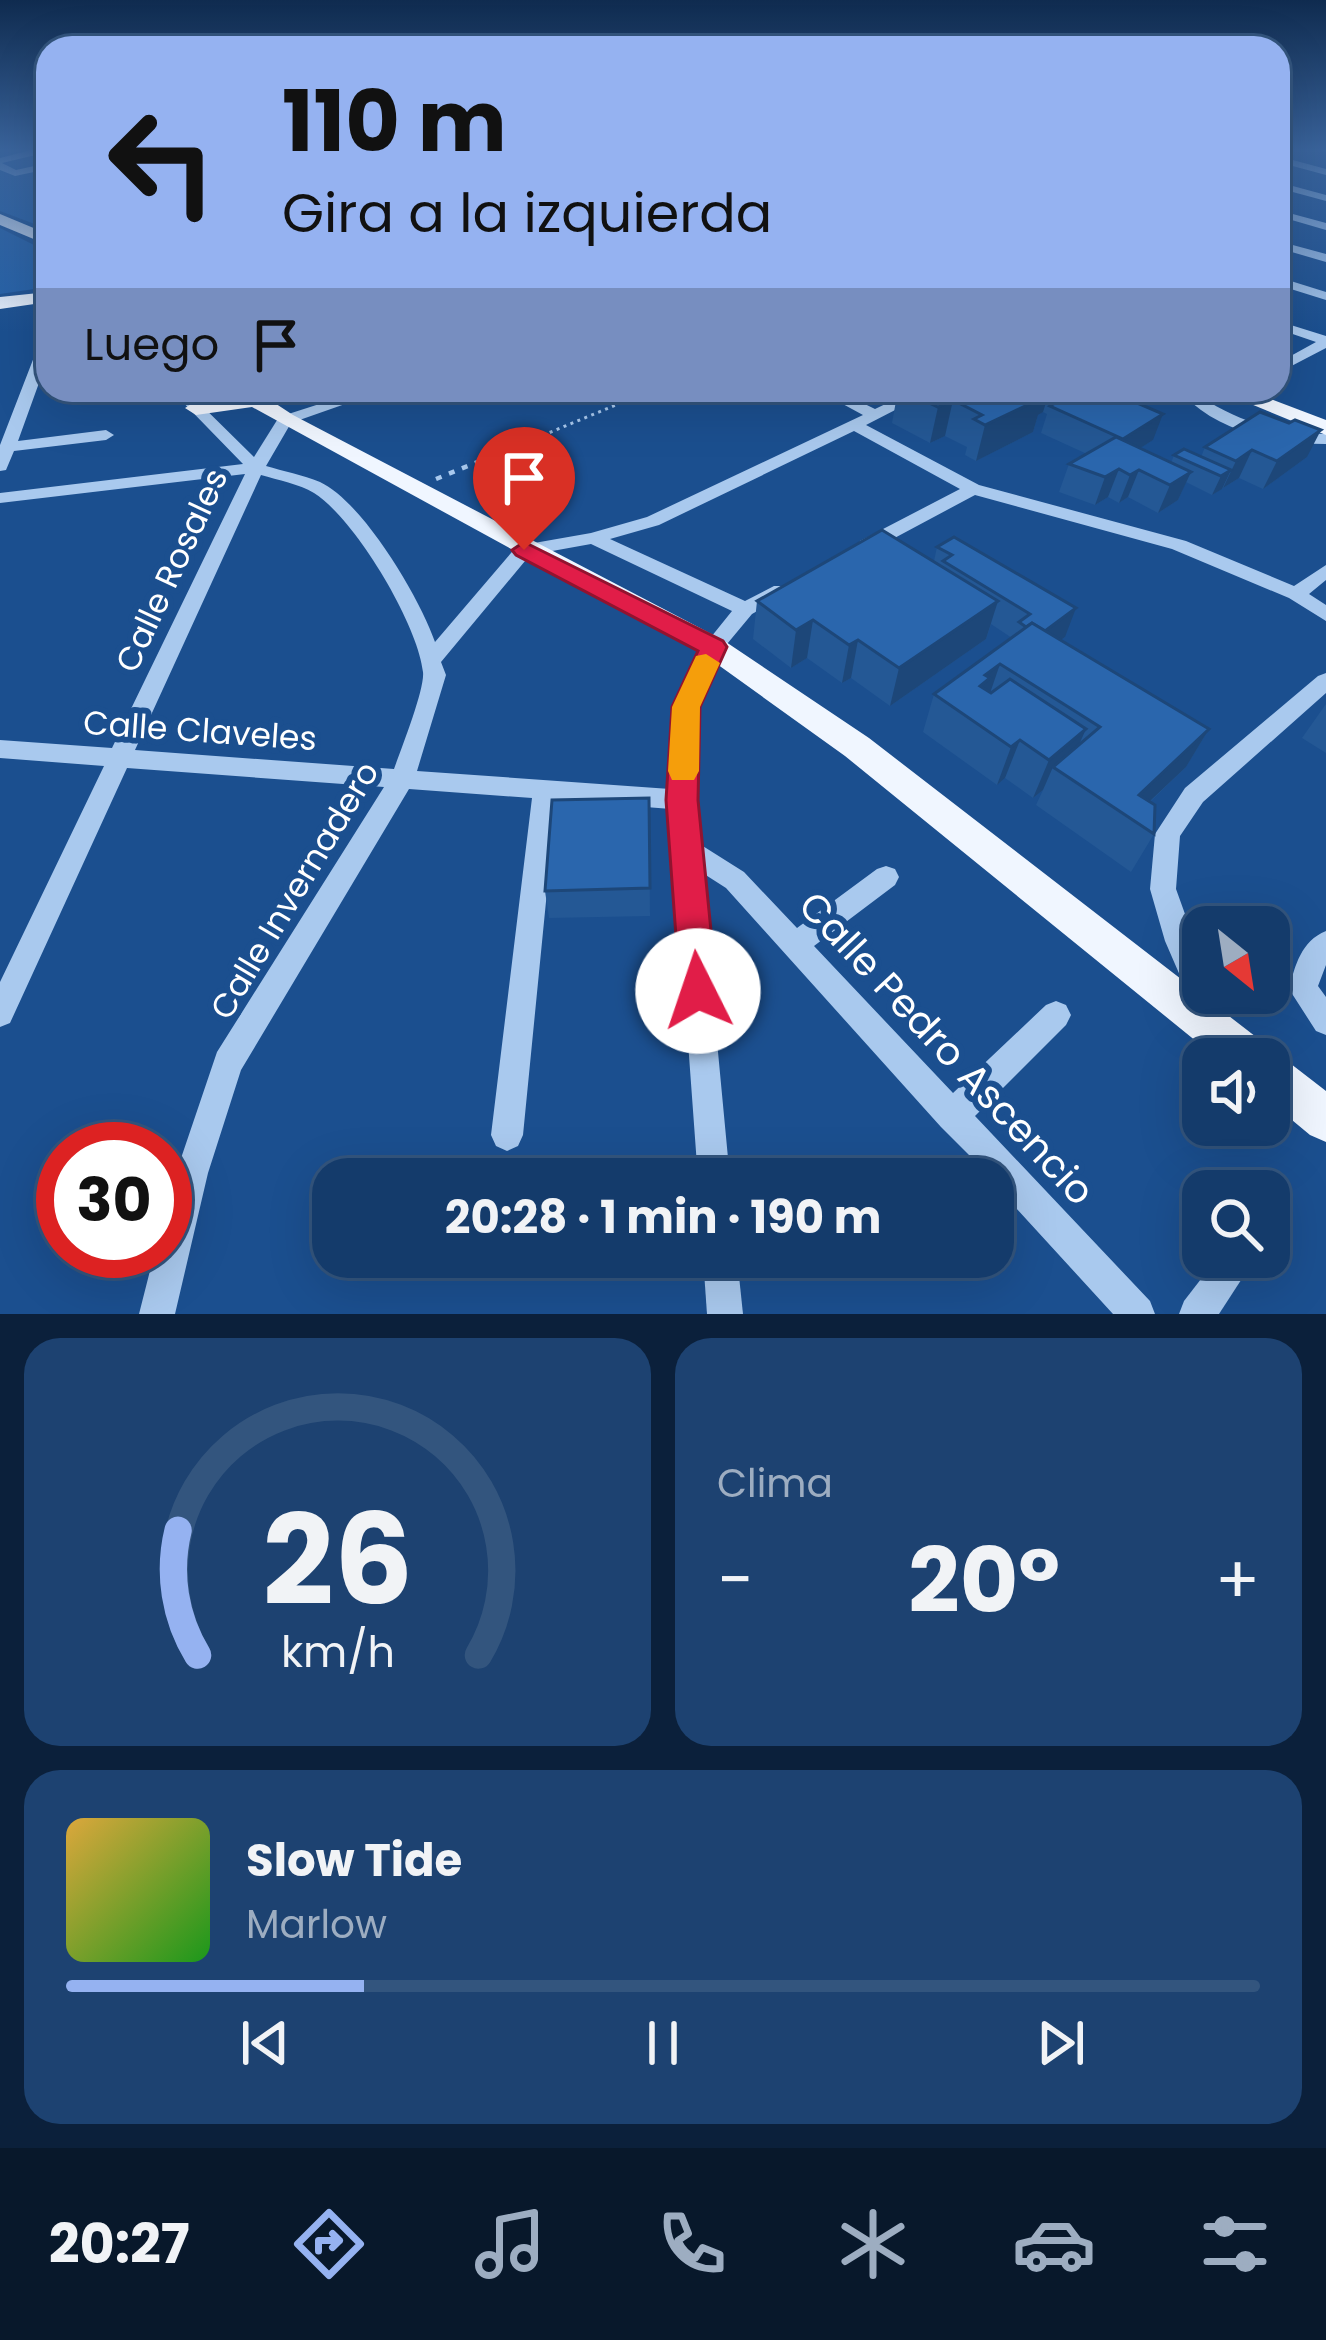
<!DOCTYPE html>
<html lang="es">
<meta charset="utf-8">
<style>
:root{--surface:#143b6b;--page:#1d4271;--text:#f1f3f6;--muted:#9dadc1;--line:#33557e;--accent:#95b2f1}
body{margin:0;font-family:Poppins,sans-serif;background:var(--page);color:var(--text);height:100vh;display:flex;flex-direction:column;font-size:45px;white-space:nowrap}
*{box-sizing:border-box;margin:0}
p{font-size:39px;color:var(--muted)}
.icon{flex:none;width:66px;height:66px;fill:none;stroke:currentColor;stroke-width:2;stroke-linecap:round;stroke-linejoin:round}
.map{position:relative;height:1314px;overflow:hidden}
.sheet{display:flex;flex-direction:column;gap:24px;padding:24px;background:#0b203b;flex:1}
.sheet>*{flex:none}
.hud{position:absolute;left:36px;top:36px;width:1254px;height:366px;border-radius:36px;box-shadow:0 12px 48px #0002,0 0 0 3px var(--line);background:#95b2f1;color:#111;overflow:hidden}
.needle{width:78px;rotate:150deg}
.buttons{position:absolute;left:1182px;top:906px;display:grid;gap:24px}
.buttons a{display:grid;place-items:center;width:108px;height:108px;border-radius:24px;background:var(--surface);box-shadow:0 12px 48px #0002,0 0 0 3px var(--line);font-size:60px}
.speed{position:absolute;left:36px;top:1122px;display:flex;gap:24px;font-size:60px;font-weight:700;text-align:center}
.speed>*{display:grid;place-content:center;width:156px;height:156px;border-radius:50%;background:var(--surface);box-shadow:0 12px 48px #0002,0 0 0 3px var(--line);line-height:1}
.speed .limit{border:18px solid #d22;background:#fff;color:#111}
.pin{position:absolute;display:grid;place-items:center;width:102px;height:102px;color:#fff;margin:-123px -51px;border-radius:50% 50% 50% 0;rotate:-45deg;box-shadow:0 0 12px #0007}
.pin .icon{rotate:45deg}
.me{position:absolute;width:132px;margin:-66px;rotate:356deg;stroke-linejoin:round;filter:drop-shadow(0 0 9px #0008)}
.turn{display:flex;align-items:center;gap:42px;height:252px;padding:0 48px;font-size:54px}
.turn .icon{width:156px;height:156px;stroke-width:2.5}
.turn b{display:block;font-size:84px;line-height:102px}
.then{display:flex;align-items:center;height:114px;padding:0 48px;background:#0003;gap:24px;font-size:45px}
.big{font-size:90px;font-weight:700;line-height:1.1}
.sheet .tile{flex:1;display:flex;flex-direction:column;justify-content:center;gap:18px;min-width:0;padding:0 42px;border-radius:36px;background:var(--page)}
.sheet .dial{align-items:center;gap:0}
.dial svg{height:312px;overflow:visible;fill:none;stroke:var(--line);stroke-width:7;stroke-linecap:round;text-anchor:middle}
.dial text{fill:var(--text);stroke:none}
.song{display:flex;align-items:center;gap:36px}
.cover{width:144px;height:144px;border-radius:18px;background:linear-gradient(135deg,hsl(40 70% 55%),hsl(120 70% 35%))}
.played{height:12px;border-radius:6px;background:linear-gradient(90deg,var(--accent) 25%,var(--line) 25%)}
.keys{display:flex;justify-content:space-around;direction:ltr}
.heat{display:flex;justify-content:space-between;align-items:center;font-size:66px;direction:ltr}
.sheet .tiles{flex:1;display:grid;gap:24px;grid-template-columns:1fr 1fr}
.tile:last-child{grid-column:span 2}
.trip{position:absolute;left:312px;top:1158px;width:702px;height:120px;border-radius:36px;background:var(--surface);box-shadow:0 12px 48px #0002,0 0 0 3px var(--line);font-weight:700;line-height:120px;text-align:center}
.tabs{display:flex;height:192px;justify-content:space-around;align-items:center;background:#08182b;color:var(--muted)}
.tabs .icon{width:84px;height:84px}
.tabs .current{color:var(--accent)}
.tabs b{font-size:54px;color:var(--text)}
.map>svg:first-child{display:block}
</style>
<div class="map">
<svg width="1326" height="1314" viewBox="0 0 1326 1314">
<rect width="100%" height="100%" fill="#1b4f8f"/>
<g fill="#2461a8">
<path d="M48,148V229L0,211V149Z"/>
<path d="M0,228L48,252V287L0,294Z"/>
</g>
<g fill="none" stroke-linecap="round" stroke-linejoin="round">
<path stroke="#a9c9ee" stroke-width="3" stroke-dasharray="3 4.5" stroke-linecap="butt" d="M522,444L652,390"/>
<path stroke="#a9c9ee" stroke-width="4.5" stroke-dasharray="6 8" stroke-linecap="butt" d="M436,479L529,441"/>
<g fill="#a9c9ee" fill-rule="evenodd">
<path d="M39,148H48V152L2,163L16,170L48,163V169L15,176L0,170V158Z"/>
<path d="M1319,148H1326V152Z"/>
<path d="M1278,156L1326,169V175L1278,162Z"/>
<path d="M1278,182L1326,195V201L1278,188Z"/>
<path d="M1278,210L1326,223V230L1278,216Z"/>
<path d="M1278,241L1326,254V262L1278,248Z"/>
<path d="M1278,277L1326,292V300L1278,285Z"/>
<path d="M1278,321L1326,336V348L1278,373V363L1316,342L1278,329Z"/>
<path d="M48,335V358L18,441L106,430L114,435L106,440L14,451L6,470L0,471V445L41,339Z"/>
<path d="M86,390H128L121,394L66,402L58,397Z"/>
<path d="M171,390H186L254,457L279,417L363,390H385L291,423L266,466C283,471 303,475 320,482C363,502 420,598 435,642L517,546L591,533L647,517L863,415L817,390H836L875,409L915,390H934L866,425L979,485L1186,541L1294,586L1326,565V580L1309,594L1326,605V621L1289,598L1172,549L975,495L874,549H860L858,545L860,541L960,489L854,431L659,525L610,539L745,601L774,586H788L791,590L788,594L752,614L722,650L697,707L694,800L698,843L744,872L797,928L877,869L886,866L895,869L899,877L895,885L814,946L953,1093L1046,1005L1056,1001L1066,1005L1071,1015L1066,1025L975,1116L1150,1301L1155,1314H1113L1016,1208L993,1222V1179L941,1127L726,888L701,872L730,1179H698L671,809L556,800L523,1135L518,1146L507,1151L496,1146L491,1135L532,798L409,789L241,1070L208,1173L175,1314H139L155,1251H165V1214L176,1173L217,1052L384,787L127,768L10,1023L0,1027V982L104,766L0,758V740L112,748L245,474L0,503V493L243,464ZM261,475C278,480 299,484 314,493C355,519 418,624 423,672C425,689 401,749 394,769L135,750ZM591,544L732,611L703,647L675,707L670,789L417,771L446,675L441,662L530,555Z"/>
<path d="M1202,390H1217L1209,402C1246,424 1282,434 1326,434V444C1280,444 1228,434 1192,403Z"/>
<path d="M1326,673V693L1203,802L1180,836L1176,889L1203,964V993H1216L1229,1021L1224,1031L1214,1035L1204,1031L1165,941L1150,889L1155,834L1185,788L1318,676Z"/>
<path d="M1326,931V965L1318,986L1326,997V1035L1316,1031L1289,989C1295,966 1301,941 1326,931Z"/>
<path d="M1274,1194L1286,1199L1291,1211L1281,1229L1269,1234V1196Z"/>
<path d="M703,1257H737L743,1314H707Z"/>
<path d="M1218,1257H1256L1219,1314H1179L1184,1301Z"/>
</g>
<g fill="#f0f6ff" fill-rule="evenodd">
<path d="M0,214L48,234V245L0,225Z"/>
<path d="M48,292V302L0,309V297Z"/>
<path d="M230,390H255L293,415L723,640L869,738L1326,1091V1142L1310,1135L1269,1101V1059H1218L845,756L703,654L252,407L196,415L185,408L196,401L236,396Z"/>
<path d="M1217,390H1247L1326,420V435Z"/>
</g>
</g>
<g fill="#245895">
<path d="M898,390H1119L1114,393L1153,440L1140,448L1171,463L1174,455L1201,457L1205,447L1260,412L1307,457L1263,489L1239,478L1212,495L1186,482L1178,500L1158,513L1128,497L1119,503L1108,497L1095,505L1059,492L1069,464L1087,454L1041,433L1047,414L1043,412L1038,415L1033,432L976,461L965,455L967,447L945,436L930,443L892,423Z"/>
<path d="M954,537L1065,637L1061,640L1209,729L1186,767L1150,802L1154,834L1131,872L1036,805L1043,790L1033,798L1005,778L997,785L923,732L934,694L1012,638L991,624L986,639L890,706L851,678L842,683L807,658L791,668L753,639L757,601L934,561L937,547Z"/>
<path d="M1326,704V753L1302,738Z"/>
<path d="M649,798L650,916L549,918L545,891Z"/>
</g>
<g fill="#1d4779">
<path d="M311,390H342L314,399Z"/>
<path d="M1042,390H1050L1043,412L1038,415L1033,432L976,461L985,425L1039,399Z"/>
<path d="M1072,390H1119L1072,416L1065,413Z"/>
<path d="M953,400L945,436L930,443L938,407Z"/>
<path d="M1163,414L1153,440L1112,466L1123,439Z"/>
<path d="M1321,430L1307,457L1263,489L1277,461Z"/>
<path d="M1252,450L1239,478L1223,488L1236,461Z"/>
<path d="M1119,469L1108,497L1095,505L1105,477Z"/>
<path d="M1139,470L1128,497L1119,503L1130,475Z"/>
<path d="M1231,470L1222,489L1212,495L1221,476Z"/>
<path d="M1191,472L1178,500L1158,513L1170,485Z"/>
<path d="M998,601L986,639L890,706L899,668Z"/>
<path d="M1076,608L1065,637L1028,664L1039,635Z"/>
<path d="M813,620L807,658L791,668L796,630Z"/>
<path d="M858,640L851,678L842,683L849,645Z"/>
<path d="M1000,664L987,702L969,718L985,675Z"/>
<path d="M1086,729L1069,767H1053L1043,790L1033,798L1049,760Z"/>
<path d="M1209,729L1186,767L1131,819L1139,795Z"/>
<path d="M1020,740L1005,778L997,785L1011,747Z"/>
</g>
<g fill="#2a66ad" stroke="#1d4779" stroke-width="3">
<path d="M902,390H1029L1044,397L985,425L974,419L982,415L953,400L938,407Z"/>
<path d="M1105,390H1107L1163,414L1123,439L1050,406L1069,395L1084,402Z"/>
<path d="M1260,412L1289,423L1295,420L1321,430L1277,461L1252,450L1236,461L1205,447Z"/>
<path d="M1116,437L1191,472L1170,485L1139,470L1130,475L1119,469L1105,477L1069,464Z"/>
<path d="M1184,449L1231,470L1221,476L1174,455Z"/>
<path d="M882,530L998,601L899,668L858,640L849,645L813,620L796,630L757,601Z"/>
<path d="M954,537L1076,608L1045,631L1032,623L1026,627L1019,622L1030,614L943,561L952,555L937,547Z"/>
<path d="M1032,623L1209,729L1139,795L1155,805L1154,834L1053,767L1100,727L1000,664L985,675L990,678L980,686L991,693L1010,679L1086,729L1049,760L1020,740L1011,747L934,694Z"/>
<path d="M649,798L650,888L545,891L552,800Z"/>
</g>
<linearGradient id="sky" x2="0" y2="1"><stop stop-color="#0f2b4f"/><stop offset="0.45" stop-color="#39639b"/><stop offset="1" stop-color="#39639b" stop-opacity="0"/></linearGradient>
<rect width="1326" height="332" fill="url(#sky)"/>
<path fill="#e11d48" stroke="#92132f" stroke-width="3" d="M524,542L723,641L727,647L700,707L699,754L698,800L717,991L711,1003L698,1008L685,1003L680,991L666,800L669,754L672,707L698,651L516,555L512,550Z"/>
<path fill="#f59e0b" d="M706,654L720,663L700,707L699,771L694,780H672L668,771L672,707L696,656Z"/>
<g text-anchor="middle" stroke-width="12" stroke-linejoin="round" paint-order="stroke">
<g font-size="33" fill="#fff" stroke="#1b4f8f">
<text transform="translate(171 570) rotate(-65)" y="12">Calle Rosales</text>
<text transform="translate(200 730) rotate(4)" y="12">Calle Claveles</text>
<text transform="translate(294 890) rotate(-59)" y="12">Calle Invernadero</text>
</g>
<g font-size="39" fill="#fff" stroke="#1b4f8f">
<text transform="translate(947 1048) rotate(47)" y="14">Calle Pedro Ascencio</text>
</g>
</g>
</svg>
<div class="buttons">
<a><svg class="needle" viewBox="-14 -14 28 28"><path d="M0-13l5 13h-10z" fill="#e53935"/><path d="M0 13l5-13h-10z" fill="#9dadc1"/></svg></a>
<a><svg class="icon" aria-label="sound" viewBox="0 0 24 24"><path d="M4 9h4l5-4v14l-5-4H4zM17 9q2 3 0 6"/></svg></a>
<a><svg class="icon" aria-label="search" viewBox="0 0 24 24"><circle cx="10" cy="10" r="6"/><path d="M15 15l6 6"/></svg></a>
</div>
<div class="speed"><div class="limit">30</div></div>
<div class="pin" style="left:524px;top:550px;background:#d93025"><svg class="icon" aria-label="arrive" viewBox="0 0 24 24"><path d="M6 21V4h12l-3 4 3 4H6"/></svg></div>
<svg class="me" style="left:698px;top:991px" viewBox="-20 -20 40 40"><circle r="19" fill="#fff"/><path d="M0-13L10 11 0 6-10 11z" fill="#e11d48"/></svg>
<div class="trip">20:28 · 1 min · 190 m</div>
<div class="hud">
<div class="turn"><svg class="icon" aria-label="left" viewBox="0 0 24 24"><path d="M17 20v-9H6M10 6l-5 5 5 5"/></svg><div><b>110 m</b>Gira a la izquierda</div></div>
<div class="then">Luego<svg class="icon" aria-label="arrive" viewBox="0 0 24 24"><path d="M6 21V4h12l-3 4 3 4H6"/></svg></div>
</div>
</div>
<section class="sheet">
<div class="tiles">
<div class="tile dial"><svg viewBox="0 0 100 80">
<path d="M14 69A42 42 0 1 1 86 69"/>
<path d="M14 69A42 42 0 0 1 9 37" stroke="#95b2f1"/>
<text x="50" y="56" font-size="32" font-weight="700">26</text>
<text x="50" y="72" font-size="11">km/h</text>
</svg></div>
<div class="tile"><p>Clima</p>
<div class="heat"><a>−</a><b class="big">20°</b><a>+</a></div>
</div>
<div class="tile">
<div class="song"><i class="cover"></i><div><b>Slow Tide</b><p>Marlow</p></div></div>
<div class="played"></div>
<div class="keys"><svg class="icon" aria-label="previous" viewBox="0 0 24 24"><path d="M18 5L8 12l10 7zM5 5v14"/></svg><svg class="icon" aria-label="pause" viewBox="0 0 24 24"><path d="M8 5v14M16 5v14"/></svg><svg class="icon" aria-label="next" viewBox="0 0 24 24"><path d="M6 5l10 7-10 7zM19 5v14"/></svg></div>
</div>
</div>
</section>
<nav class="tabs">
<b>20:27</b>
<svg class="icon current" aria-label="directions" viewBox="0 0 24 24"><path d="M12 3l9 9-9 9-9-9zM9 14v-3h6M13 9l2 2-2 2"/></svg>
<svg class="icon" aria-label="music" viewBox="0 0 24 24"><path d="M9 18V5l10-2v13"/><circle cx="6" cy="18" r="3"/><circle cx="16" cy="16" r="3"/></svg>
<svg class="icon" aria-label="phone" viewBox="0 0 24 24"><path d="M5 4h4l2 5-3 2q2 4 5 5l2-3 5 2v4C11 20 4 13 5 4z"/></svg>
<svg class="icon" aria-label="climate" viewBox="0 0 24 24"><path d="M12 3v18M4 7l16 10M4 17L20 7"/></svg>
<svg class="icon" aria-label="car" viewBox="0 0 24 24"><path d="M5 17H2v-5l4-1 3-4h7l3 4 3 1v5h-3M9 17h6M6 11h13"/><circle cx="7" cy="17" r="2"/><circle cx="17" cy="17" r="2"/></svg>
<svg class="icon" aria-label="filters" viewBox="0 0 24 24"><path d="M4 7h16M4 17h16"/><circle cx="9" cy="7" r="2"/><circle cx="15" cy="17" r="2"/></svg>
</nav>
